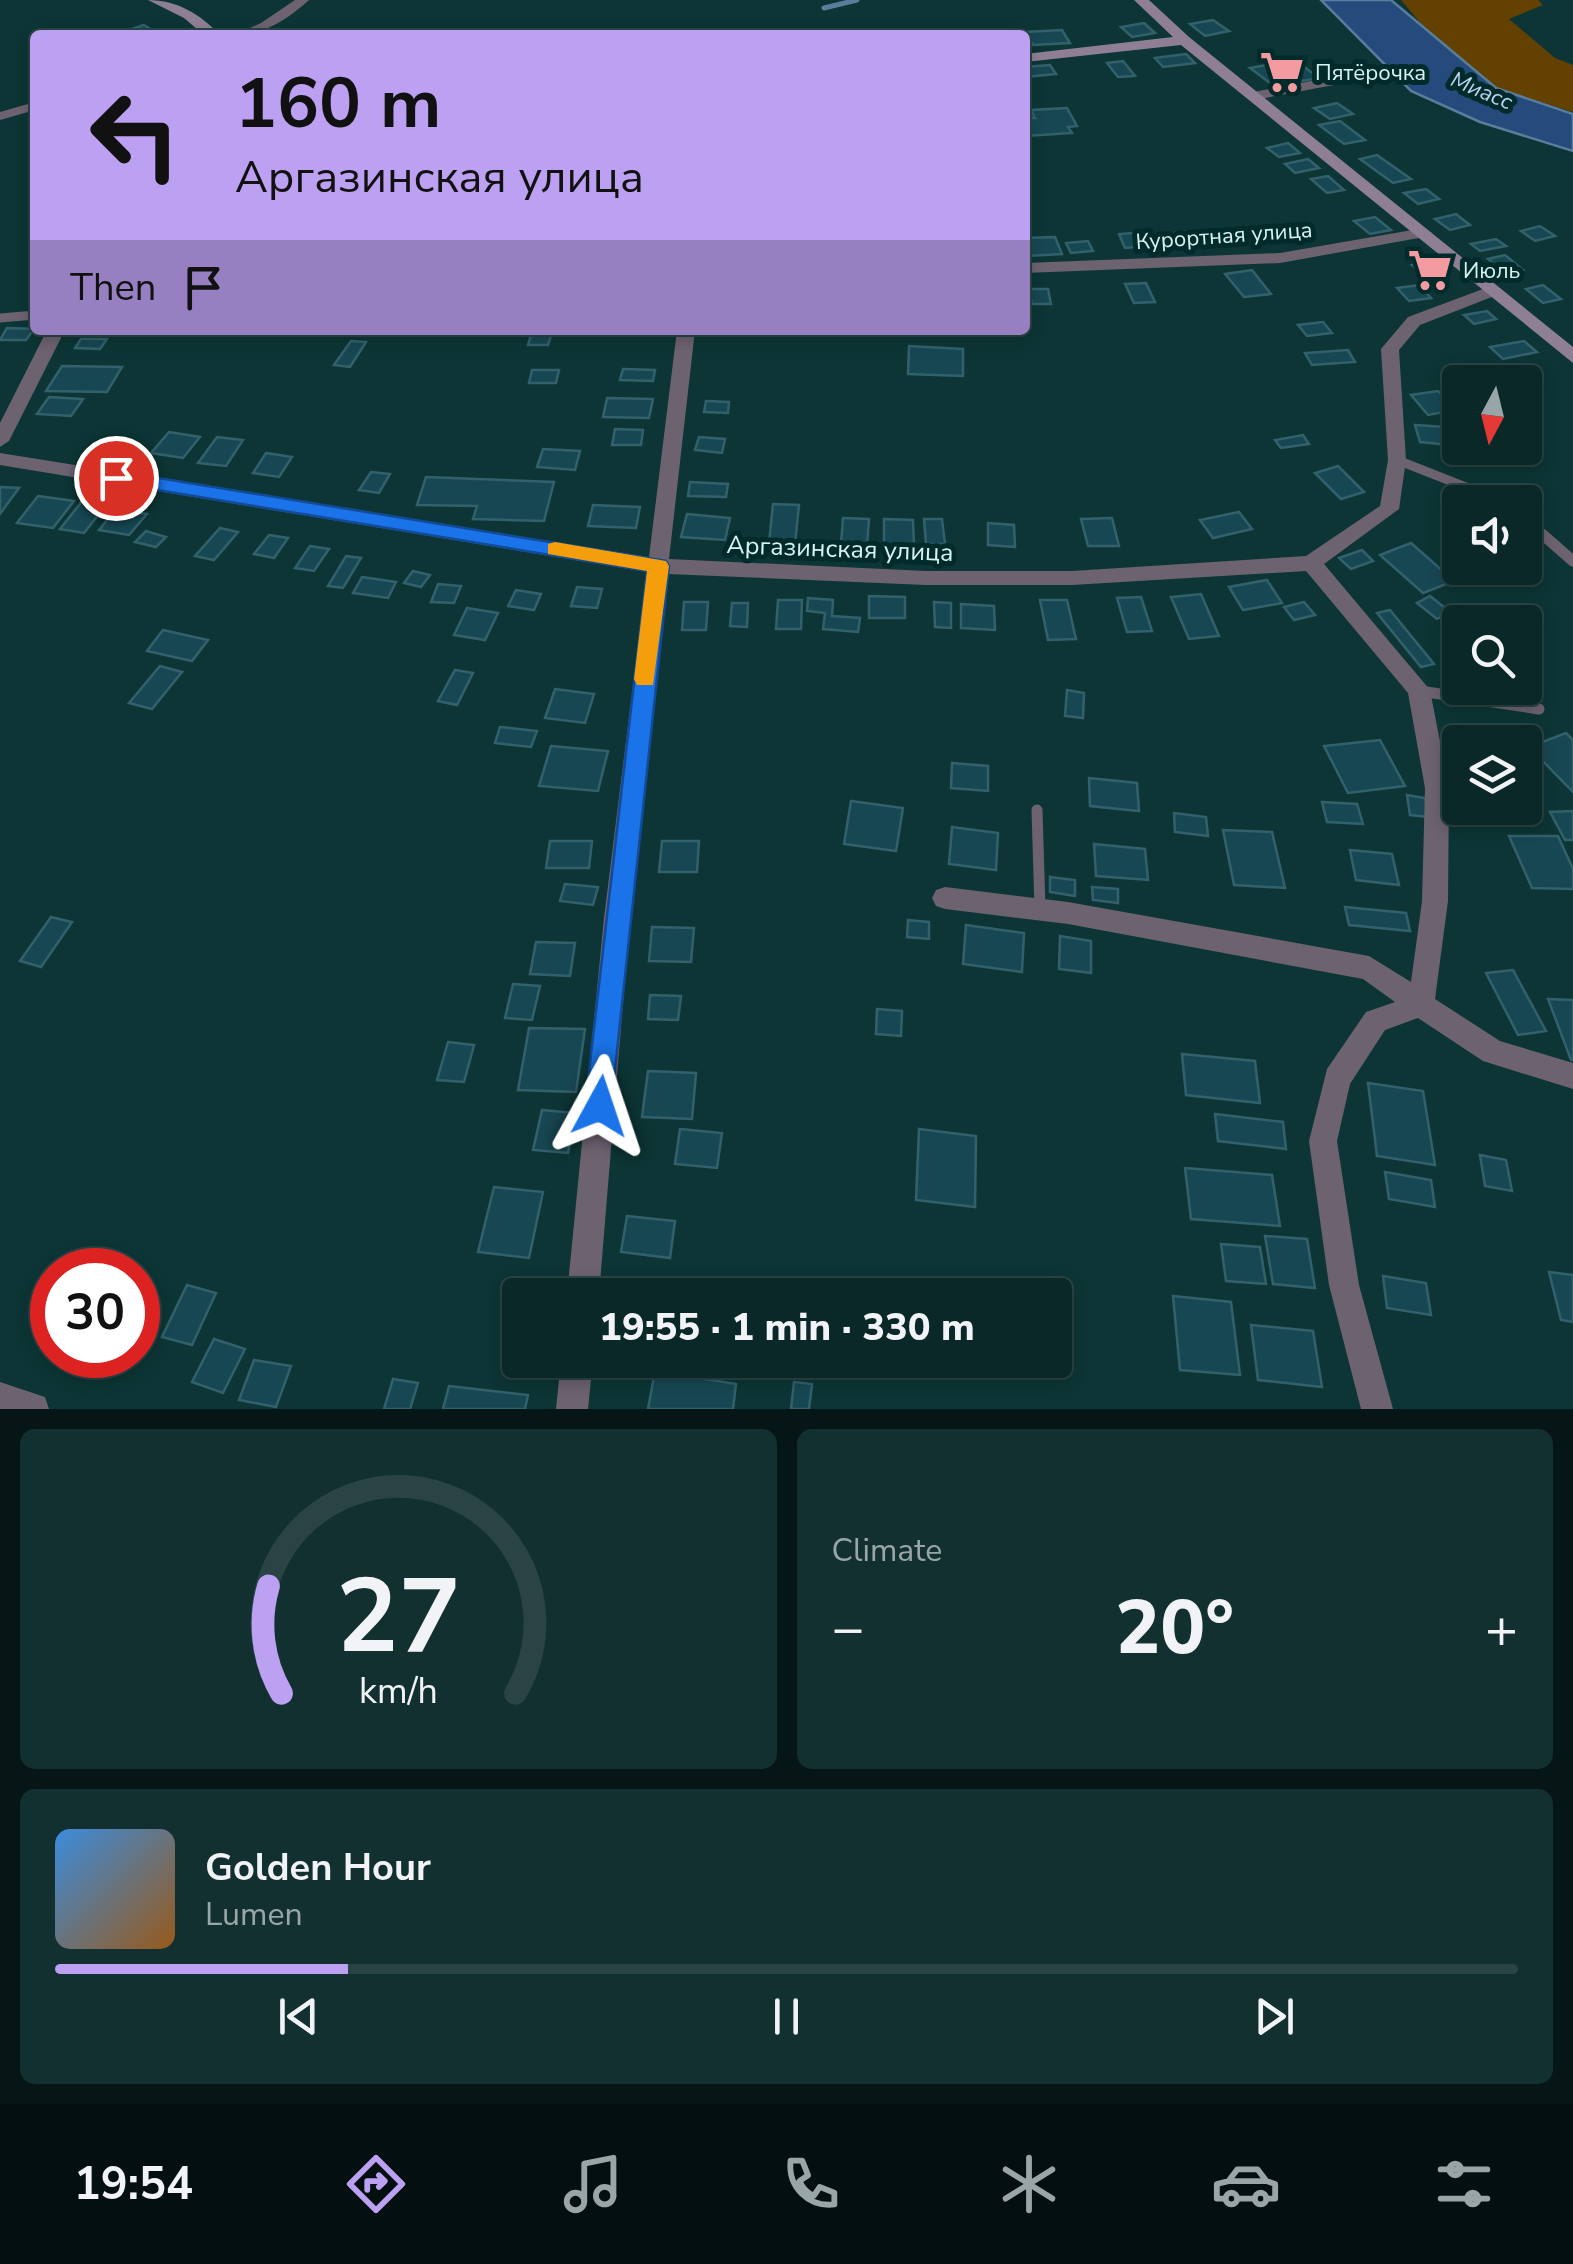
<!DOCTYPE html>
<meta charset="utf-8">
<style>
:root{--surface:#0a2828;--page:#133030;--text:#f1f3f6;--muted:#99a6a8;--line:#2a4445;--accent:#bca0f2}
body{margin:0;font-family:"Nunito Sans",sans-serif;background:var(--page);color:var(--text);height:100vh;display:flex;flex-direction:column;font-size:38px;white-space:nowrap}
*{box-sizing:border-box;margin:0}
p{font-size:32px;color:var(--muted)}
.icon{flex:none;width:55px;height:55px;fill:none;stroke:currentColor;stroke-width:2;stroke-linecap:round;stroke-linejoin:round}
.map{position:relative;height:1409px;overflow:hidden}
.drawer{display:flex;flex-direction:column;gap:20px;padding:20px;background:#061616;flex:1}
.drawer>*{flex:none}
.top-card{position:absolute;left:30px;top:30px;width:1000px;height:305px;border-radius:10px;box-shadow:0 5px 15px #0003,0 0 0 2px var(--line);background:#bca0f2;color:#111;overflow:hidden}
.needle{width:65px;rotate:187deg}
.fabs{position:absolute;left:1442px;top:365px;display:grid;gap:20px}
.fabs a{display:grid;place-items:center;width:100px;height:100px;border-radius:10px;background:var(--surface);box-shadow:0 5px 15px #0003,0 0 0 2px var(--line);font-size:50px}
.speed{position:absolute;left:30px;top:1248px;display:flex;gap:20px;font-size:50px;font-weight:700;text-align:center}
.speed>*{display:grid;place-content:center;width:130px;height:130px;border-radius:50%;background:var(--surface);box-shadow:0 5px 15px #0003,0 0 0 2px var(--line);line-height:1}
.speed .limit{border:15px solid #d22;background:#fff;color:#111}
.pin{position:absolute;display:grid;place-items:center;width:85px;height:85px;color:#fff;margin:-42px;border:5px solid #fff;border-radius:50%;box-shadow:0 2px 10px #0007}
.me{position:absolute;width:110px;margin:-55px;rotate:5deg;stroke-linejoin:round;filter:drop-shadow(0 0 8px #0008)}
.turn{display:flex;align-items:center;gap:35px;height:210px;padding:0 40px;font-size:45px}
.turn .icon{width:130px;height:130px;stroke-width:2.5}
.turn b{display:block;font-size:70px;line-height:85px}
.then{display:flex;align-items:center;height:95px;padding:0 40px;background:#0003;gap:20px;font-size:38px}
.big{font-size:75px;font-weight:800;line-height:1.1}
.drawer .widget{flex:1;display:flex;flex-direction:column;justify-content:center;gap:15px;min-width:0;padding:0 35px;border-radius:15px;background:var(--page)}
.drawer .dial{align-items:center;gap:0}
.dial svg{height:260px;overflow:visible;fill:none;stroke:var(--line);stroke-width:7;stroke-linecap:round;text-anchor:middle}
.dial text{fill:var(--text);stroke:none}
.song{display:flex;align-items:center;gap:30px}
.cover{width:120px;height:120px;border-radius:15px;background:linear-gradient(135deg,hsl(210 70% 55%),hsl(30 70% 35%))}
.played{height:10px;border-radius:5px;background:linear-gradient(90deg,var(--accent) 20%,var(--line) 20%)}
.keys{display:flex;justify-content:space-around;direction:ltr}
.heat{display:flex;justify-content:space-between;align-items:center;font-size:55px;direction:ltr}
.drawer .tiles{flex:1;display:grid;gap:20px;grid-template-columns:1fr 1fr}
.widget:last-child{grid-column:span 2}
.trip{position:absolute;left:502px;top:1278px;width:570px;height:100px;border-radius:10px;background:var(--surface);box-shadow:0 5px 15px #0003,0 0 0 2px var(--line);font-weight:800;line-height:100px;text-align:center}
.menu{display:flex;height:160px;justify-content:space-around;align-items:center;background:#041010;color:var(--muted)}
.menu .icon{width:70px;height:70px}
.menu .current{color:var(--accent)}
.menu b{font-size:45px;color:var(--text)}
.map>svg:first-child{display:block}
</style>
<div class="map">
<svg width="1573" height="1409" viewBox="0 0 1573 1409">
<rect width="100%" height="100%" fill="#0d3535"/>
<path fill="#634101" d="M1401,0H1538L1543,5L1509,19L1555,58L1573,65V112L1496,88L1422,25Z"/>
<path fill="#244b7b" stroke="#5a7d9e" stroke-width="2.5" d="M1321,0H1391L1496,88L1573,114V151L1480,122L1411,91Z"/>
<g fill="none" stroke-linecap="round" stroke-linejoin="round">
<path stroke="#5a7d9e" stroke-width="5" d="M824,8L857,0"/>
</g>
<g fill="#174752" stroke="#32616c" stroke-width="2.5">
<path d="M1213,20L1229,31L1205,36L1190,24Z"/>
<path d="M1144,23L1155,33L1132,37L1121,27Z"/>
<path d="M144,25L158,34H117Z"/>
<path d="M1062,30L1070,43L1033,45L1025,32Z"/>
<path d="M1186,54L1195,63L1163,67L1155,58Z"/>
<path d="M1295,60L1319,78L1274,86L1250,68Z"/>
<path d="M1123,61L1135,76L1118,77L1107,63Z"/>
<path d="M1050,65L1056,74L1025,77V67Z"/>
<path d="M1337,103L1353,114L1330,119L1314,108Z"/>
<path d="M1067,108L1077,126L1068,127L1072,133L1027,136L1025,118H1035L1031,110Z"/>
<path d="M1340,121L1365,140L1344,144L1319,125Z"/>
<path d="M1288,143L1300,153L1279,157L1267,148Z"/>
<path d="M1377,155L1411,179L1393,183L1360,159Z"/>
<path d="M1308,159L1319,168L1295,173L1285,164Z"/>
<path d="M1328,176L1344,190L1327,193L1311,179Z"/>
<path d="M1426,189L1439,199L1418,204L1404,193Z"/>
<path d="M1456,214L1470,225L1450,230L1435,219Z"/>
<path d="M1375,217L1391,230L1370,234L1354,221Z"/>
<path d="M1540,226L1555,236L1535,241L1521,231Z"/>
<path d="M1191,231L1200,243L1174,246L1165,234Z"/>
<path d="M1146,232L1154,246L1125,248L1119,234Z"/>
<path d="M1055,237L1062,254L1027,256L1025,238Z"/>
<path d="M1496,239L1506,246L1480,251L1471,244Z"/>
<path d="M1088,241L1093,251L1071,253L1066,243Z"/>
<path d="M1505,255L1523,270L1506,274L1488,259Z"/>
<path d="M1428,261L1444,273L1428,277L1412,265Z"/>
<path d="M1252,270L1271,294L1244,297L1225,274Z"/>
<path d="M1146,283L1155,302L1134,303L1125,284Z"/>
<path d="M1419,285L1431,298L1409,301L1397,288Z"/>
<path d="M1543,285L1561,299L1543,303L1526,289Z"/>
<path d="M1029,289H1048L1051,304H1032Z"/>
<path d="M1487,311L1496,319L1474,324L1464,315Z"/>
<path d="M1323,322L1332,333L1307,336L1298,325Z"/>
<path d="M7,328L34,329L26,340H0Z"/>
<path d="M532,332L552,333L548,345H528Z"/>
<path d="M81,339H107L100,349L75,348Z"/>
<path d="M351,341L366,342L350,367L334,365Z"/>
<path d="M1524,341L1537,352L1503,359L1490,347Z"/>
<path d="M909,346L963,349V376L908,374Z"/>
<path d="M1348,350L1355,362L1312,365L1305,353Z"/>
<path d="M62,366L122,367L107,392L46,391Z"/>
<path d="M623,369L655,370L653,381L620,380Z"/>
<path d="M532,370H559L556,383H529Z"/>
<path d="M1438,391L1456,410L1428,415L1411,395Z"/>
<path d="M49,397L83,399L71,416L37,414Z"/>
<path d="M607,398L653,399L649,418L603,417Z"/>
<path d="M706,401L729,402L728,413L704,412Z"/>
<path d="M1415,425L1446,427L1451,445L1420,442Z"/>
<path d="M615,429L643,430L641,445H612Z"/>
<path d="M169,432L200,437L183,458L151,453Z"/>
<path d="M1303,435L1309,444L1281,448L1275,440Z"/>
<path d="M217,437L243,440L226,466L198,463Z"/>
<path d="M699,437L725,439L722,453L695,450Z"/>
<path d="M543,449L580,451L575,470L537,467Z"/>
<path d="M266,453L292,457L279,477L253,473Z"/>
<path d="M1338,466L1364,492L1341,499L1315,473Z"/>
<path d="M371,472L390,474L379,493L359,490Z"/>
<path d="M426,477L554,482L544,521L473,519L477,506L417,505Z"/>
<path d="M690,482L728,484L726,497L688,496Z"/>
<path d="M0,487L19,488L0,514Z"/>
<path d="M38,496L74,501L53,528L17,523Z"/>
<path d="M83,500L107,504L84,533L60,529Z"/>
<path d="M773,504L799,505L795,544L769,543Z"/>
<path d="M593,505L640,507L636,528L588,526Z"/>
<path d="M116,509L147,514L129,535L99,530Z"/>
<path d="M1239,512L1252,529L1213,538L1200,520Z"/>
<path d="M687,514L730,518L725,540L681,537Z"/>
<path d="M843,518L869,519L867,546L841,544Z"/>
<path d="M1112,518L1119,546H1088L1081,519Z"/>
<path d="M884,519L913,520L914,546L884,545Z"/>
<path d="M924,519H942L945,544H926Z"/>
<path d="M988,523L1014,525L1015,547L988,545Z"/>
<path d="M220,528L238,532L214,560L195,556Z"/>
<path d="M146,531L166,537L156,547L135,542Z"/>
<path d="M269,535L288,538L274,558L254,554Z"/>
<path d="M1411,543L1454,581L1423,593L1380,555Z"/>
<path d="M310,546L329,549L314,571L295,568Z"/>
<path d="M1362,550L1373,561L1351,569L1339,558Z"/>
<path d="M346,556L361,558L343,588L328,586Z"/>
<path d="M413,571L430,575L421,587L404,583Z"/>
<path d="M362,577L396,582L388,598L353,593Z"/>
<path d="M1267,580L1282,603L1243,610L1229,587Z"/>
<path d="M438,584L461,586L454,603L431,602Z"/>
<path d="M577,587L602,589L597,608L571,606Z"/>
<path d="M516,590L541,594L534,610L508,606Z"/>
<path d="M1201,594L1219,636L1189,639L1171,597Z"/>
<path d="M869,596L905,597V618H869Z"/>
<path d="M1430,596L1450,612L1437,619L1417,603Z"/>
<path d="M1141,597L1152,631L1127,632L1117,598Z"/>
<path d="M808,598L833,600L832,616L860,618L858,632L823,629L825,613L807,611Z"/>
<path d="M778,600H802L801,629H776Z"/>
<path d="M1040,600H1067L1076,639L1048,640Z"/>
<path d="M684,602H708L706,630H682Z"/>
<path d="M934,602L951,603V628L935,627Z"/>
<path d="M1304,602L1315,615L1294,620L1284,607Z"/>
<path d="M732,603H748L747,627L730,626Z"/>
<path d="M961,604L994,606L995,630L961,628Z"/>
<path d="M467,608L498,613L485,640L454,635Z"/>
<path d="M1390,610L1434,664L1421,667L1377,613Z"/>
<path d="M163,630L208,640L192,661L147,651Z"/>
<path d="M160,666L182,672L152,709L129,703Z"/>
<path d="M455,670L473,673L457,705L438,701Z"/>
<path d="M555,689L594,694L585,723L545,718Z"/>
<path d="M1067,690L1084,693L1083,718L1065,716Z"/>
<path d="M500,727L537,731L531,747L495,743Z"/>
<path d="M1566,733L1573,740V792L1529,747Z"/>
<path d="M1380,740L1405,786L1348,793L1324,746Z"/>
<path d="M551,746L608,751L598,791L539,786Z"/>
<path d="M952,763L988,766V791L951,788Z"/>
<path d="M1089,778L1137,783L1139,811L1090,806Z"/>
<path d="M1407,795L1425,798L1429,817L1410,815Z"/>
<path d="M851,801L903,808L896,851L844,844Z"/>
<path d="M1322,802L1357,804L1363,824L1327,822Z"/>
<path d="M1573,811V840H1565L1550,812Z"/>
<path d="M1174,813L1206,817L1208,836L1175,832Z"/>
<path d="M952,827L998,833L996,870L949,864Z"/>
<path d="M1223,830L1272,832L1285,888L1234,885Z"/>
<path d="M1509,836H1558L1573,869V889L1532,888Z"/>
<path d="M550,841H592L589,868H546Z"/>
<path d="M662,841H699L697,872H659Z"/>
<path d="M1094,844L1145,849L1148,880L1096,876Z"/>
<path d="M1350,850L1392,854L1399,885L1356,880Z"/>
<path d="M1050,877L1075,880V896L1050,892Z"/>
<path d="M565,884L598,887L593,905L560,901Z"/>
<path d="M1092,887L1118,889V903L1093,900Z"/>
<path d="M1345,907L1406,913L1410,931L1349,925Z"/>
<path d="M51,917L72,922L41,967L20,961Z"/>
<path d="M908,920L929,922V939L907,937Z"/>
<path d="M966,925L1024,933L1022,972L963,964Z"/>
<path d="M652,927L694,928L691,962L649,961Z"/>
<path d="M1060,936L1091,941V973L1059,969Z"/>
<path d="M536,942L575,943L570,976L530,974Z"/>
<path d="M1513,970L1546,1031L1518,1035L1486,973Z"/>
<path d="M513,984L540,986L532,1020L505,1018Z"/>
<path d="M650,995L681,996L678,1020L648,1019Z"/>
<path d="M1548,999L1573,1000V1060H1571Z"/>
<path d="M877,1009L902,1011L901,1036L876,1034Z"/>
<path d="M529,1028L585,1029L576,1092L518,1090Z"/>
<path d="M448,1042L474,1045L464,1082L437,1080Z"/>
<path d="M1182,1054L1255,1061L1260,1103L1186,1095Z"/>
<path d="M648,1071L696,1073L692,1119L642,1117Z"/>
<path d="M1368,1083L1423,1091L1435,1165L1377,1156Z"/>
<path d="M542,1110L576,1113L568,1153L533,1150Z"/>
<path d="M1215,1114L1283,1122L1286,1149L1218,1141Z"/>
<path d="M680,1129L722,1133L717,1168L675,1164Z"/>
<path d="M919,1129L976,1136L975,1207L916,1200Z"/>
<path d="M1480,1155L1506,1160L1512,1191L1485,1186Z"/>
<path d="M1185,1168L1272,1175L1280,1226L1191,1219Z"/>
<path d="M1385,1172L1431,1180L1435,1207L1389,1199Z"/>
<path d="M494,1187L543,1192L529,1258L478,1252Z"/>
<path d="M627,1216L675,1221L670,1258L621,1252Z"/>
<path d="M1265,1236L1307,1239L1315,1288L1273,1284Z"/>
<path d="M1221,1244L1260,1247L1266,1284L1226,1281Z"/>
<path d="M1549,1272L1573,1275V1322L1561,1320Z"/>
<path d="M1383,1276L1426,1283L1431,1315L1387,1308Z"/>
<path d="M187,1285L216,1293L192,1345L162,1337Z"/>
<path d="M1173,1296L1231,1302L1240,1375L1180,1370Z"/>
<path d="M1251,1325L1313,1331L1322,1387L1258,1380Z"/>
<path d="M214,1339L245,1349L223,1393L192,1382Z"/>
<path d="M254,1360L291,1366L276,1407L239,1400Z"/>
<path d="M655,1371L736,1384L733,1409H648Z"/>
<path d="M393,1379L418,1383L410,1409H384Z"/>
<path d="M794,1382L812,1384L809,1409H791Z"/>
<path d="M449,1386L528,1395L525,1409H443Z"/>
</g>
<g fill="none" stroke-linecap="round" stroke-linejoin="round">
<path stroke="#6c6270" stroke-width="8" d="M1254,96L1333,81"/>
<g stroke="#6c6270" stroke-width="9">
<path d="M0,318L35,315"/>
<path d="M1397,460L1504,502"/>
<path d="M1525,520L1545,537"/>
</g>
<g stroke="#6c6270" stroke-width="11">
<path d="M1542,534L1573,561"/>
<path d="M1420,691L1539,709"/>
<path d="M1037,810L1040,909"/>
</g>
<g fill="#6c6270" fill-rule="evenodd">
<path d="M295,0H309C288,19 264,35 235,35L261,23Z"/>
<path d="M35,102V110L0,120V112Z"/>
<path d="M1424,228L1432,233L1430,236L1280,263L1025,273V263L1280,253Z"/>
<path d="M1491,286L1499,291L1497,295L1420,325L1399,350L1406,460L1399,509L1324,564L1430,690L1449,788L1448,901L1435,999L1500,1041L1573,1063V1089L1483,1061L1418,1018L1385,1030L1350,1084L1337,1141L1359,1285L1393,1409H1361L1329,1285L1309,1141L1327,1069L1366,1012L1395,1002L1363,979L1068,924L945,909L936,906L932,898L936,890L945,887L1068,902L1369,956L1411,982L1422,901L1425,788L1408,693L1306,571L1072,585H926L668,574L630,918L599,1295H567L604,918L647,572L0,465V453L649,557L677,330H695L669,559L926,571H1072L1306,556L1380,506L1388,460L1381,349L1408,317Z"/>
<path d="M47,330H65L9,441L0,447V423Z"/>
<path d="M561,1360H593L588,1409H556Z"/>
<path d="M0,1382L45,1397L49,1409H0Z"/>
</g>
<g fill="#8e7f95" fill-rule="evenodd">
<path d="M148,0C177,0 200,14 220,35H204L184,18Z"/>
<path d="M1134,0H1149L1189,37L1573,347V363L1181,45L1025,62V54L1173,37Z"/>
</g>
</g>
<path fill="#1a73e8" stroke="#114b97" stroke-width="2.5" d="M116,471L666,561L669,566L610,1116L600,1121L590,1116L585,1106L647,571L109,482V473Z"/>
<path fill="#f59e0b" d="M555,542L666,561L669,566L653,685H637L634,679L647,571L548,554V544Z"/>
<defs>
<g id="supermarket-bare" transform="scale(3.45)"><path d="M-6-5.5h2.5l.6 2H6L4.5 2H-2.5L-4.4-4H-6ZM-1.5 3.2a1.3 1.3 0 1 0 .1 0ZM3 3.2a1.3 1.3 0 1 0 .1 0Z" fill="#f49aa1" stroke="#012b2b" stroke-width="2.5" paint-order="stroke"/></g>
</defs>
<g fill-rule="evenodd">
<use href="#supermarket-bare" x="1282" y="72"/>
<use href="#supermarket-bare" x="1430" y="270"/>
</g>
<g text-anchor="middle" stroke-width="10" stroke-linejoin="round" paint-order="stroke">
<g font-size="22" fill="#d8f2f1" stroke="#012b2b" text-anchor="start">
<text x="1315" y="80">Пятёрочка</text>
<text x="1463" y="278">Июль</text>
</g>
<g font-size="22" font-style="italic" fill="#bcd4f2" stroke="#012b2b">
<text transform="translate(1482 90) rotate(23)" y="8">Миасс</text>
</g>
<g font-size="22" fill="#d8f2f1" stroke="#012b2b">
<text transform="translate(1224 235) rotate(-4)" y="8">Курортная улица</text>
</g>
<g font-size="25" fill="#d8f2f1" stroke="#012b2b">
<text transform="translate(840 548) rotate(2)" y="9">Аргазинская улица</text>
</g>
</g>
</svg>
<div class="fabs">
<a><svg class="needle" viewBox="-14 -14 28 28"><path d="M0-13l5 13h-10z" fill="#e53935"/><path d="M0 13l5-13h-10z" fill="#99a6a8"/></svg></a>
<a><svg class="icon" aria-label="sound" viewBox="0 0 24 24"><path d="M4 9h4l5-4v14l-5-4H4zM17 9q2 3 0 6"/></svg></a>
<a><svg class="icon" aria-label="search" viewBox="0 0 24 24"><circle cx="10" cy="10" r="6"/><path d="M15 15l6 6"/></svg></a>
<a><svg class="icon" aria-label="layers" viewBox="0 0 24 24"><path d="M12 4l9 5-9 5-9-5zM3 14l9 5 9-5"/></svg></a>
</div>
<div class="speed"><div class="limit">30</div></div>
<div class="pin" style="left:116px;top:478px;background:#d93025"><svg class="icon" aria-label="arrive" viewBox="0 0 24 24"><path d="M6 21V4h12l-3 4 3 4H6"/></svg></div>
<svg class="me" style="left:600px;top:1106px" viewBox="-20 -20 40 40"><path d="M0-17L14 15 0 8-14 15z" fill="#1a73e8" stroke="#fff" stroke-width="4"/></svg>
<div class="trip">19:55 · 1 min · 330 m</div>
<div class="top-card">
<div class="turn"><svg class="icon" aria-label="left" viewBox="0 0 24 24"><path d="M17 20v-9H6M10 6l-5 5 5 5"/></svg><div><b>160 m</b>Аргазинская улица</div></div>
<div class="then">Then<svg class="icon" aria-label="arrive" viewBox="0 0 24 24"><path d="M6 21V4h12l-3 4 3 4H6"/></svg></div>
</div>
</div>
<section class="drawer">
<div class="tiles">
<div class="widget dial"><svg viewBox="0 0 100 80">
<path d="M14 69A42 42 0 1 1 86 69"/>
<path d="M14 69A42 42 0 0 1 10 36" stroke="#bca0f2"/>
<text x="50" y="56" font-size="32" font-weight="700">27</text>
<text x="50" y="72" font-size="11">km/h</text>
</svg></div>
<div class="widget"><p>Climate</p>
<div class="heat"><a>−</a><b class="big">20°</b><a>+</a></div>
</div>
<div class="widget">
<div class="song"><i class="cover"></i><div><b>Golden Hour</b><p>Lumen</p></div></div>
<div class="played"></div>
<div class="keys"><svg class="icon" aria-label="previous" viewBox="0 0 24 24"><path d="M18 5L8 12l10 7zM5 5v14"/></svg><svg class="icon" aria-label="pause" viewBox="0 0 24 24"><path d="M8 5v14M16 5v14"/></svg><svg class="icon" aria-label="next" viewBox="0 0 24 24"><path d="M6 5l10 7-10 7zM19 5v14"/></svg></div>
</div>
</div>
</section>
<nav class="menu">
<b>19:54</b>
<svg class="icon current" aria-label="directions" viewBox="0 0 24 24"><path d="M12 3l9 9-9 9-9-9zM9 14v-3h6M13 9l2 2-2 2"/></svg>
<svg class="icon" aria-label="music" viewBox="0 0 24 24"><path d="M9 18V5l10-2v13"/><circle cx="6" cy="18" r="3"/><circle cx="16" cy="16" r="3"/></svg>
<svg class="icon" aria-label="phone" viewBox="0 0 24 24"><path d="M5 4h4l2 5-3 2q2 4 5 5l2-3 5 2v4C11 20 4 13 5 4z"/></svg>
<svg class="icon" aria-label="climate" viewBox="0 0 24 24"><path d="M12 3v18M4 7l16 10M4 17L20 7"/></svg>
<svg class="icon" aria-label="car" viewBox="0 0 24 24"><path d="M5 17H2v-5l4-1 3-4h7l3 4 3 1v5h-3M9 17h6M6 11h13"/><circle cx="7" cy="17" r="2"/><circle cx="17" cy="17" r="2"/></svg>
<svg class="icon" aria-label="filters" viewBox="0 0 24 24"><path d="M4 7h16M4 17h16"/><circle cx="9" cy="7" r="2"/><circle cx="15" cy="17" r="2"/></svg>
</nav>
